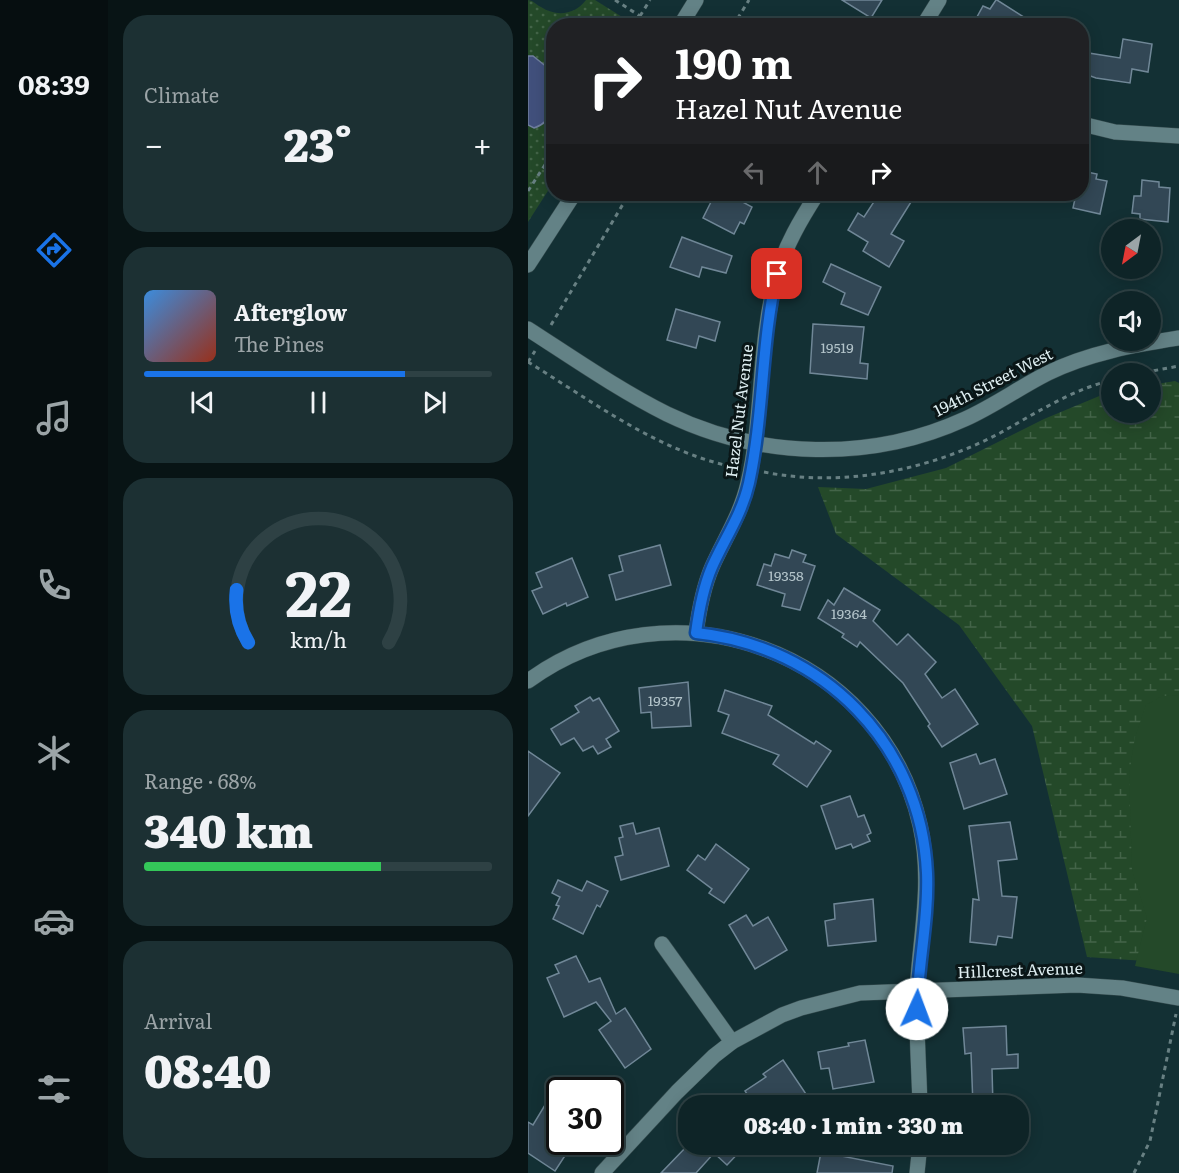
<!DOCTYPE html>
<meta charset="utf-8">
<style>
:root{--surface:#0e2427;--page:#1c3033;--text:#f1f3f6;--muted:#9ba4a7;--line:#2e4144;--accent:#1a73e8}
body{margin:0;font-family:Literata,serif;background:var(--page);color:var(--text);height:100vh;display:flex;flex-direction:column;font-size:22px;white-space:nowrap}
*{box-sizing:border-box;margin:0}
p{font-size:20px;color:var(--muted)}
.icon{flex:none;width:33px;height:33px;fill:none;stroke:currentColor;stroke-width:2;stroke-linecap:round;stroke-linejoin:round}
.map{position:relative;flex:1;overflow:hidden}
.panel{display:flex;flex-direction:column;gap:15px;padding:15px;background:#081415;width:420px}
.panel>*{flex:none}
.guide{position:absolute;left:18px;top:18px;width:543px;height:183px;border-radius:24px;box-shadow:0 3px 15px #0003,0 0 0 2px var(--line);background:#202124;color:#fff;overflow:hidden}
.needle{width:39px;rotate:212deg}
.controls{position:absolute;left:573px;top:219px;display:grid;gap:12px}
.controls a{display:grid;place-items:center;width:60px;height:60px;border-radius:50%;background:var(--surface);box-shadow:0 3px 15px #0003,0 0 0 2px var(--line);font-size:30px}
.speed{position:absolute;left:18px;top:1077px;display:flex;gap:12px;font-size:30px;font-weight:700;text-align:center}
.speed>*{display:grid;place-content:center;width:78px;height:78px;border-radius:50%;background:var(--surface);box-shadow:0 3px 15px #0003,0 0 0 2px var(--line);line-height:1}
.speed .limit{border:3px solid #111;border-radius:9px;background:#fff;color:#111}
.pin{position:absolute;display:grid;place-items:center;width:51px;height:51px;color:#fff;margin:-26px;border-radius:12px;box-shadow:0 3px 9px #0006}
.me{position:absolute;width:66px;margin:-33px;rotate:2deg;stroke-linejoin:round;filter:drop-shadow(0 0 4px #0008)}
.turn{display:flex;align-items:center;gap:21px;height:126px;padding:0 30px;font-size:27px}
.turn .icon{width:78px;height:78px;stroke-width:2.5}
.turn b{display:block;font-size:42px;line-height:51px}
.lanes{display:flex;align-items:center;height:57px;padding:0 30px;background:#0003;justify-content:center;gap:30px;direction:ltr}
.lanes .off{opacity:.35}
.big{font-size:45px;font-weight:800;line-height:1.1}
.panel .tile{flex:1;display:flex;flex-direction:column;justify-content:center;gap:9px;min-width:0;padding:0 21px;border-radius:24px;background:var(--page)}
.panel .dial{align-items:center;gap:0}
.dial svg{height:156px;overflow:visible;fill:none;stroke:var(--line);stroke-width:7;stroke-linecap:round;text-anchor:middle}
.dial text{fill:var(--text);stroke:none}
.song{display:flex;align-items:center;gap:18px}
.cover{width:72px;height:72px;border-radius:9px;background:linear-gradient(135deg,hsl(210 70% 55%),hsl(10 70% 35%))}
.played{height:6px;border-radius:3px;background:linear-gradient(90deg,var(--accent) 75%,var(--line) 75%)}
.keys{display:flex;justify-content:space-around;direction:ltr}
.heat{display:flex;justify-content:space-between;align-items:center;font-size:33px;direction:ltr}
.charge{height:9px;border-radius:4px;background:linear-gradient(90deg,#34c759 68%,var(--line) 0)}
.trip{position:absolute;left:150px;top:1095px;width:351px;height:60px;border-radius:24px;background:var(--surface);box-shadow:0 3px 15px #0003,0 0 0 2px var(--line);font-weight:800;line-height:60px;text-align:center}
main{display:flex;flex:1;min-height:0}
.dock{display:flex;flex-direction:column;width:108px;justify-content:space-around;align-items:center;background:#060e10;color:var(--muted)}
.dock .icon{width:42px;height:42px}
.dock .selected{color:var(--accent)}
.dock b{font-size:27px;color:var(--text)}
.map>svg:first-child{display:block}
</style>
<main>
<nav class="dock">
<b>08:39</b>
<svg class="icon selected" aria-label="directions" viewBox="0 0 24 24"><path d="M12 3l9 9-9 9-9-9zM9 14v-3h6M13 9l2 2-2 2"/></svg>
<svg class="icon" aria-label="music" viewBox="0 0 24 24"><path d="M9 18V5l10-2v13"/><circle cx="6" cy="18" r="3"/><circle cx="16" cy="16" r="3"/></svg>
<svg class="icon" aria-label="phone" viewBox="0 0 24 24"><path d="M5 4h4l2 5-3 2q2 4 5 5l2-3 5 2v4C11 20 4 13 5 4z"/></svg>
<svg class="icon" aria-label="climate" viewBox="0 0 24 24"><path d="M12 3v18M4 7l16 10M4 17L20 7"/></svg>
<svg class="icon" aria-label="car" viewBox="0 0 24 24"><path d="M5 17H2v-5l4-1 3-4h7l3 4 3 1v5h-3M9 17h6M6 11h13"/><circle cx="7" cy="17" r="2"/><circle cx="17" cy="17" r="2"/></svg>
<svg class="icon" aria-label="filters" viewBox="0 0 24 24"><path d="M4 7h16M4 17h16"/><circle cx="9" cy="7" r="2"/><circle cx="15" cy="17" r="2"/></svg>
</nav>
<section class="panel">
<div class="tile"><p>Climate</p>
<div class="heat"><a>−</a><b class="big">23°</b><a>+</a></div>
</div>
<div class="tile">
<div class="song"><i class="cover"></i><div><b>Afterglow</b><p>The Pines</p></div></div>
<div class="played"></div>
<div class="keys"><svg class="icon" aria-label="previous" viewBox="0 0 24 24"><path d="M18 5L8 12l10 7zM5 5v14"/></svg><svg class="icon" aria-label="pause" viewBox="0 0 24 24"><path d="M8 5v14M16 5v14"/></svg><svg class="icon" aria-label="next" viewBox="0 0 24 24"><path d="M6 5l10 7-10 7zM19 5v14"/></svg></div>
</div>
<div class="tile dial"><svg viewBox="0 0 100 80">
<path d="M14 69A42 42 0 1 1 86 69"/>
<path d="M14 69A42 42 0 0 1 8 42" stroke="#1a73e8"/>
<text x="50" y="56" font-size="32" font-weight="700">22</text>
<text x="50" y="72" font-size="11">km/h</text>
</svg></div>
<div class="tile"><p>Range · 68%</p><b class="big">340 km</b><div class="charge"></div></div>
<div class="tile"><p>Arrival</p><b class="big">08:40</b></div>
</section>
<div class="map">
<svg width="651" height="1173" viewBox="0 0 651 1173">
<defs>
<pattern id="grass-dots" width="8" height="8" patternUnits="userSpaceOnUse" patternTransform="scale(1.5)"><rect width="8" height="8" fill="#244929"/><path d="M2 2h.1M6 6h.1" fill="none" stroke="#436448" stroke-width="1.8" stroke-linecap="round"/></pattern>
<pattern id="wetland-marsh" width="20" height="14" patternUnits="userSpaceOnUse" patternTransform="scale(1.5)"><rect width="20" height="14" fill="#244929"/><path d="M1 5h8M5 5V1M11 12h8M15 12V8" fill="none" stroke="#436448"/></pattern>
</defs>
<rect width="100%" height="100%" fill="#133034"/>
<g fill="url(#grass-dots)">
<path d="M0,0C6,1 7,4 13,7C28,17 47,15 58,0H67L107,25L26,26L25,72L5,56H0Z"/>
<path d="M25,109V183L0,222V125L6,128L20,119Z"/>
</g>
<path fill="url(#wetland-marsh)" d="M647,381L651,383V748L646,963L559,957L504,726L431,625L308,534L290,487L338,489L418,468L516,419L581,392H583L584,412H622L623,385Z"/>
<path fill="#244929" d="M651,695V974L607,966L619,918L604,870L601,775L607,737L618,705L634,696Z"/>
<path fill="#41507c" stroke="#707f9f" stroke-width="1.5" d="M0,56H5L25,72C26,93 31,120 6,128L0,125Z"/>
<g fill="#324755" stroke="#708797" stroke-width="1.5">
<path d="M314,0H354L343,18Z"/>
<path d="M468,0H469L510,26H444L455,6L462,9Z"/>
<path d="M595,39L624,44L620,72L604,69L602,83L568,78L554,73V52L592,58Z"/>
<path d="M554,171L569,174L568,179L579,181L572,214L545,208L548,194H554Z"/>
<path d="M614,180L631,182V187L642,188L640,222L612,219V214L604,213L606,196H613Z"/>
<path d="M187,194H212L209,199L224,207L216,224L212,222L206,234L175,218Z"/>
<path d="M351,194H388L363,234L376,241L361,267L335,251L340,242L320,230L330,213L336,217Z"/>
<path d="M154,237L204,256L198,273L174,267L171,277L142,267Z"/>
<path d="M303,264L353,287L340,315L313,304L317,293L295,282Z"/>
<path d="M148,309L192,322L187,341L171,336L168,348L139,340Z"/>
<path d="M285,324L336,327L332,363L340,364L339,379L282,373Z"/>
<path d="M132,545L143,585L88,600L81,575L95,571L91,556Z"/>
<path d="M264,550L278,555L275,562L287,566L272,610L254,606L257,594L229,585L236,564L243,566L247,554L261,558Z"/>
<path d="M44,558L60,597L39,606L38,603L15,614L4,591L14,587L8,573Z"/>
<path d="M316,588L352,610L345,621L369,645L380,634L408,662L397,674L414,698L427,689L450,724L414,747L400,726L402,724L375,683L332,642L329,647L314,637L316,634L290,618L300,600L306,605Z"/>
<path d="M160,682L163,726L124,728L123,712L113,713L111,688Z"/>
<path d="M197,690L244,706L240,715L286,744L288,741L303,751L279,787L245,764L251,755L194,733L201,715L190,711Z"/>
<path d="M62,697L65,701L71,698L91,731L78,739L83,747L70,754L65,746L55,751L46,738L33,745L23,729L51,712L47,706Z"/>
<path d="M0,751L32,773L0,816Z"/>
<path d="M448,754L452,764L467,759L479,794L436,809L422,763Z"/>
<path d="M322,796L330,817L336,815L343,833L339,835L342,841L325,848L323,844L308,849L293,806Z"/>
<path d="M482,822L489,859L470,861L474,896L489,897L484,938L470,936L468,945L442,942L445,899L451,900L441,826Z"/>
<path d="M105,823L108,834L131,828L141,866L93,880L87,857L95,855L91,838L95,837L92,826Z"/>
<path d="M188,844L221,869L196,903L181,893L184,889L159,870L170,855L177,860Z"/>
<path d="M30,880L54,891L59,881L80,891L72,907L69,905L55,934L25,919L31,906L28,905L32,897L24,893Z"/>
<path d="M345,899L348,941L300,946L297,921L307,919L306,904Z"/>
<path d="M218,915L225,926L240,917L259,950L227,969L201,925Z"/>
<path d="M48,956L61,982L72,978L88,1014L97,1008L123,1049L97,1068L71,1030L83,1021L68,1002L36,1017L19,978L31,973L27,965Z"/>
<path d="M478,1026L479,1055L490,1054V1068L464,1069L465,1106H445L443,1053L437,1054L435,1028Z"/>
<path d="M337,1040L346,1082L305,1089L301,1068L293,1069L290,1052L321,1046L320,1043Z"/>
<path d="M255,1060L280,1097L267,1106H227L217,1091L238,1077L235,1074Z"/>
<path d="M20,1100L32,1108V1142H46L27,1171L0,1153V1122L5,1125Z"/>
<path d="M161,1144H219L199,1165L186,1153L168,1173H133Z"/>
<path d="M293,1152L365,1166L364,1173H289Z"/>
</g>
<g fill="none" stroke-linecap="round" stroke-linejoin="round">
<g stroke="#354b4e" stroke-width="16">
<g id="minor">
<path d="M395,26L411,0"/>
<path d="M554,124L587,132L651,136"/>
<path d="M168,633C171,610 175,588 184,567C197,538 213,514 220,483C236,415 230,343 249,275C257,246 273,219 289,194"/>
<path d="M0,681C143,576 353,651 392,825C405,882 392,936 389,992C388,1030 391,1068 392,1106"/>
<path d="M134,944L204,1042"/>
<path d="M74,1173L149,1092L186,1056L204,1042L254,1015L273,1008L332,993L549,985L594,988L651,998"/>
<path d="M389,1173L392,1144"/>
</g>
</g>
<g stroke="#354b4e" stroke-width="16">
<g id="tertiary">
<path d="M152,26L168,0"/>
<path d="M0,265L46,194"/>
<path d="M0,329C45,358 91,390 139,414C232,459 343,462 437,419C466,406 492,387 520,373C561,353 606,345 651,338"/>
</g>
</g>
<g stroke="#688083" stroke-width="3" stroke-dasharray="4.5 4.5" stroke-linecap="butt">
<path d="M87,0L112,16L105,26"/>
<path d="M112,16L122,0"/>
<path d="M205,26L221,0"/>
<path d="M0,191L26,151"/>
<path d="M23,325L101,194"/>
<path d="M0,362C64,401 131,452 206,467"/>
<path d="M0,362L7,351"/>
<path d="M608,374L651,366"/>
<path d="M236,472C315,488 402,470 472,433C508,413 543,390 584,380"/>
<path d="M606,1173L622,1141L648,1014"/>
</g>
<use href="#minor" stroke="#638286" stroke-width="15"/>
<use href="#tertiary" stroke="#638286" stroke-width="15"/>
</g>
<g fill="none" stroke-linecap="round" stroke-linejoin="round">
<g stroke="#114b97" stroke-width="15">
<path id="route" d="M249,274C233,343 236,414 221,483C214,514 197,538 184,567C175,588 171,610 168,633C295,646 393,744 399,873C401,919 390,964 389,1009"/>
</g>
<use href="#route" stroke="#1a73e8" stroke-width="10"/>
</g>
<g text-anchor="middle" stroke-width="6" stroke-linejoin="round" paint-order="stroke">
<g font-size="14" fill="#b3c4ca">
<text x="309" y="353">19519</text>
<text x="258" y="581">19358</text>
<text x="321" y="619">19364</text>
<text x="137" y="706">19357</text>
</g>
<g font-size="16" fill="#deeef1" stroke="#0a1617">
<text transform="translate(465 382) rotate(-27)" y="6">194th Street West</text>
<text transform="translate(211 411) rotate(-83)" y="6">Hazel Nut Avenue</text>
<text transform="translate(492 970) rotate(-2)" y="6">Hillcrest Avenue</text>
</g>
</g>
</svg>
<div class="controls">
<a><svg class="needle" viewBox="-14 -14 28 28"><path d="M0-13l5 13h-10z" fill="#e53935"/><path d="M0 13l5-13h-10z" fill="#9ba4a7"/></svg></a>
<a><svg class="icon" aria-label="sound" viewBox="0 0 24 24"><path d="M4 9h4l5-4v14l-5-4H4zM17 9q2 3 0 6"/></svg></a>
<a><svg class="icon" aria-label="search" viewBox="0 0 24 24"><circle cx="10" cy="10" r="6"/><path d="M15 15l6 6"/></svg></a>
</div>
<div class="speed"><div class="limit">30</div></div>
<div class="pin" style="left:249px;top:274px;background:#d93025"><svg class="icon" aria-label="arrive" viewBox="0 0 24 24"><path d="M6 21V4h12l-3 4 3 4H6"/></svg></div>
<svg class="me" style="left:389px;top:1009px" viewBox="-20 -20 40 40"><circle r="19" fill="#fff"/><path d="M0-13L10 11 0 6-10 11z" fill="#1a73e8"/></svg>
<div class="trip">08:40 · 1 min · 330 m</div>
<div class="guide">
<div class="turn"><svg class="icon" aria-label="right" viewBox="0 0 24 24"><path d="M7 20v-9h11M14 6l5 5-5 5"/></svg><div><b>190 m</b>Hazel Nut Avenue</div></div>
<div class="lanes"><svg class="icon off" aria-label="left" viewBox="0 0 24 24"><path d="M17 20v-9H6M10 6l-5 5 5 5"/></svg><svg class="icon off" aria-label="ahead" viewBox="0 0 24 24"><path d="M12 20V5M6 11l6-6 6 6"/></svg><svg class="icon" aria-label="right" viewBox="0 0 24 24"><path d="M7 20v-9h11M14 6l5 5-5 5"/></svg></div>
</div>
</div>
</main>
